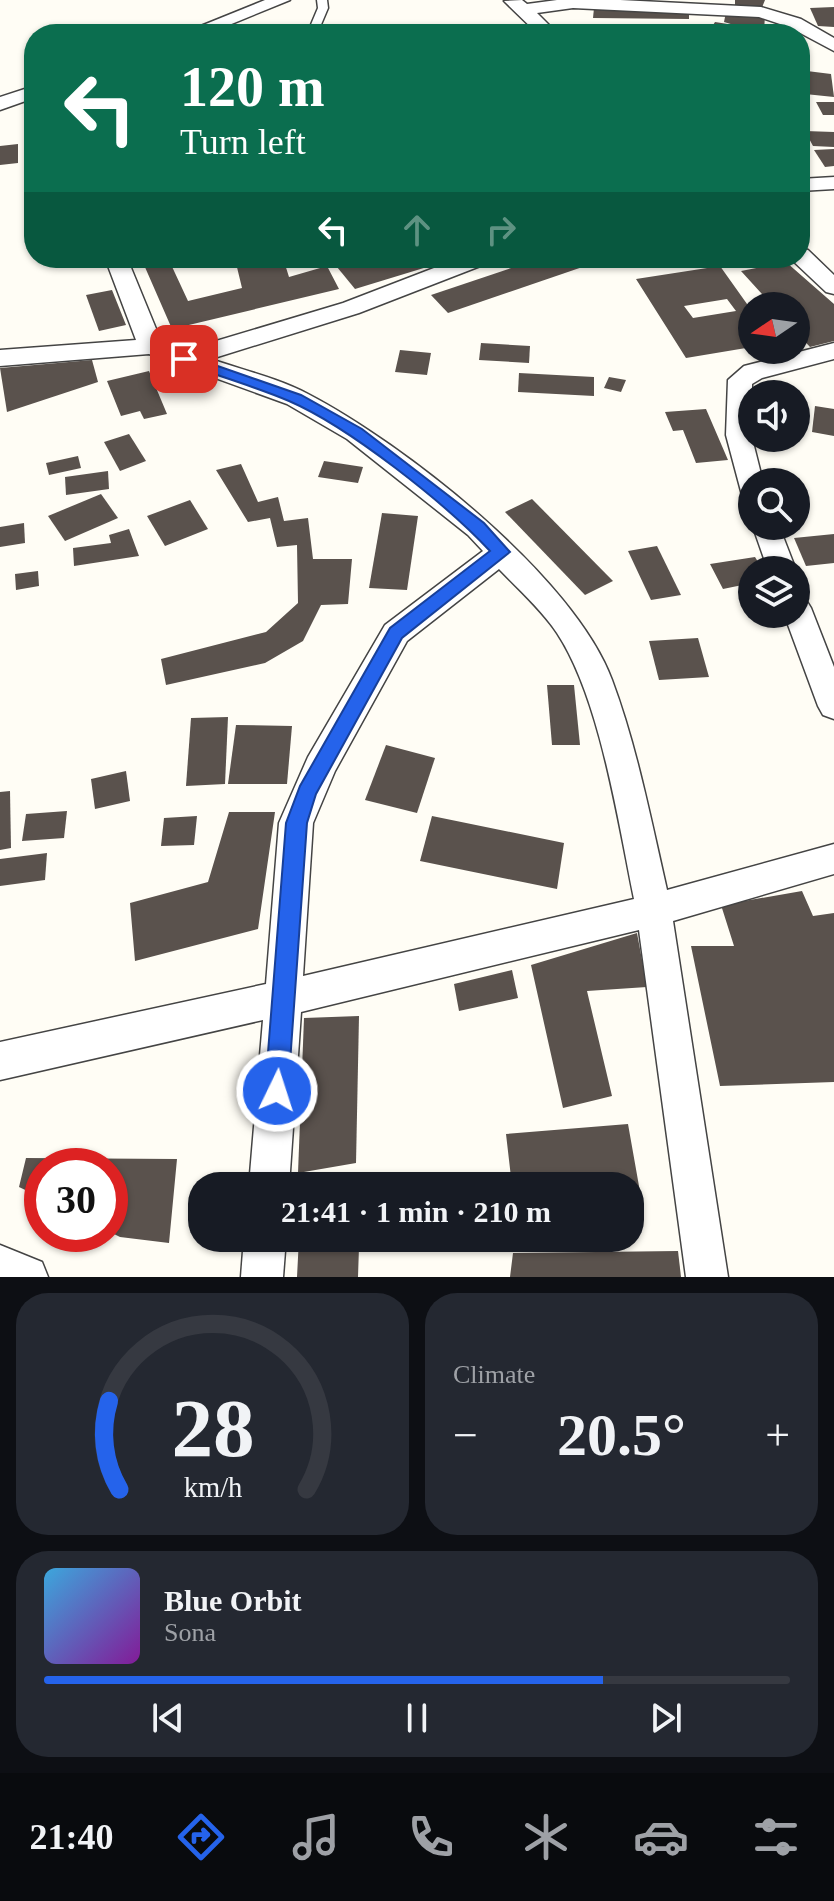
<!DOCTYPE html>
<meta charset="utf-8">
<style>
:root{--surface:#171b24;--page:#242831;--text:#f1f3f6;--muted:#9ea1a6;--line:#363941;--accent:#2563eb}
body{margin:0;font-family:Georgia,serif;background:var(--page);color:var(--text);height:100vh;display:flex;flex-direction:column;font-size:30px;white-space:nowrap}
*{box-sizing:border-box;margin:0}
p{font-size:26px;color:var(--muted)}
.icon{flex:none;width:44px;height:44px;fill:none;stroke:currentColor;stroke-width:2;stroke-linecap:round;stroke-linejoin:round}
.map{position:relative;height:1277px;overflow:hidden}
.sheet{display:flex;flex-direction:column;gap:16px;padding:16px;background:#0d0f14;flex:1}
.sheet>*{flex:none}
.top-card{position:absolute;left:24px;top:24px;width:786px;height:244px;border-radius:32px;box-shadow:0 2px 6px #0004;background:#0b6e4f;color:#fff;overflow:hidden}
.needle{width:52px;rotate:257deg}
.controls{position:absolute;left:738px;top:292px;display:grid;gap:16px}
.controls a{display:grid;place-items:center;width:72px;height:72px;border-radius:50%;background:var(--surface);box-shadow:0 2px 6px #0004;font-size:40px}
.speed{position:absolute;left:24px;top:1148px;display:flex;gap:16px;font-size:40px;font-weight:700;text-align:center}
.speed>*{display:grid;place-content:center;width:104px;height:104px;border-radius:50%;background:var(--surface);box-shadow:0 2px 6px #0004;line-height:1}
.speed .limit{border:12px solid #d22;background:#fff;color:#111}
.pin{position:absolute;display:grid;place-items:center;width:68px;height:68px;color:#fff;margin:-34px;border-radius:16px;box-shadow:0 4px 12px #0006}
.me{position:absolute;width:88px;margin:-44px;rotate:4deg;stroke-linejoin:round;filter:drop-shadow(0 0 6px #0008)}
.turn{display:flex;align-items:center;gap:28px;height:168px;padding:0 24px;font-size:36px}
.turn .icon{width:104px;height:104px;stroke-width:2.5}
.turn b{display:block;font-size:56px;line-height:68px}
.lanes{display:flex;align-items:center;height:76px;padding:0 24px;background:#0003;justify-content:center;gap:40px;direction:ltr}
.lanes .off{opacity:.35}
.big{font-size:60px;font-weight:700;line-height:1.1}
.sheet .card{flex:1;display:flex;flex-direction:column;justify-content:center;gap:12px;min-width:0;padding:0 28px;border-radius:32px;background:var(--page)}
.sheet .dial{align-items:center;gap:0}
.dial svg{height:208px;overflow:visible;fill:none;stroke:var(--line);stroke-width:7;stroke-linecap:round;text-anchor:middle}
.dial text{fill:var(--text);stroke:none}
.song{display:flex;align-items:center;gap:24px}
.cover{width:96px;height:96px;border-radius:12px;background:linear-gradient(135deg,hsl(200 70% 55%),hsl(290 70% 35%))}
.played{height:8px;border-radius:4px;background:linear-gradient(90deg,var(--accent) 75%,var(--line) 75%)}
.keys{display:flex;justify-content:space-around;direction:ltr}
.heat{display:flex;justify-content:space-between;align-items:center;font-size:44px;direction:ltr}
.sheet .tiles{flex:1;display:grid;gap:16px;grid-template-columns:1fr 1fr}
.card:last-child{grid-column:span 2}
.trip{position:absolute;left:188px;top:1172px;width:456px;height:80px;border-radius:32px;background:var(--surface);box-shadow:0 2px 6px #0004;font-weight:700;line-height:80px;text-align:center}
.menu{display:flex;height:128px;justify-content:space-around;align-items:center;background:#090b0e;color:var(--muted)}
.menu .icon{width:56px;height:56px}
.menu .selected{color:var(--accent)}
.menu b{font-size:36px;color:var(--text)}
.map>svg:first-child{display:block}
</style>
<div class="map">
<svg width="834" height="1277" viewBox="0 0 834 1277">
<rect width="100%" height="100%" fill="#fffdf5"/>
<g fill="#5a524d" fill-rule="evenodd">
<path d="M735,0H765L761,10L735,7Z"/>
<path d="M834,7V27L818,26L810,8Z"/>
<path d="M594,8L689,11V19L593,18Z"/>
<path d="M726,12L765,14L764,33H708L715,22L734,25L724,22Z"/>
<path d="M604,27L610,34H582L578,29Z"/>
<path d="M807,71L831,74L834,97L805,94Z"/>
<path d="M816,102H834V115H823Z"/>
<path d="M805,131L834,132V147L813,146Z"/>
<path d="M18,144V163L0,165V146Z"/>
<path d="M834,149V166L825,167L814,150Z"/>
<path d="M141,258H168L188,301L242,288L235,259L245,258H283L289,277L327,266L339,289L172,329Z"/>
<path d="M368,258H419L427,267L355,289L337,267Z"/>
<path d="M541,258H596L600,261L448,313L431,295Z"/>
<path d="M786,262L834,304V341L810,347L796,332V306H773L741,271Z"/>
<path d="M720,266L752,311V347L686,358L636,279ZM727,299L736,311L693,318L684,306Z"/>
<path d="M112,290L126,325L99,331L86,295Z"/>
<path d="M481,343L530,346L529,363L479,360Z"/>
<path d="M400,350L431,353L427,375L395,372Z"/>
<path d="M92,360L98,382L7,412L0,368Z"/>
<path d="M149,371L167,414L144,419L140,411L121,416L107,381Z"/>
<path d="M519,373L594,377V396L518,392Z"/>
<path d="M609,377L626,380L621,392L604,388Z"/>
<path d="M815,406L834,409V436L812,432Z"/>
<path d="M706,409L728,460L696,463L683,430L673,431L665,412Z"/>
<path d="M129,434L146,461L120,471L104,442Z"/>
<path d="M78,456L81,468L49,475L46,463Z"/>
<path d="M324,461L363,467L358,483L318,477Z"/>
<path d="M241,464L258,502L278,497L284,521L308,518L313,559H352L348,604L321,605L303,641L265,663L166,685L161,659L266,632L298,603L297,545L277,547L270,518L248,522L216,470Z"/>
<path d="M108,471L109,489L66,495L65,477Z"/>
<path d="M101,494L118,518L65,541L48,516Z"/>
<path d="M532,499L613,581L585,595L505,512Z"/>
<path d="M190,500L208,529L165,546L147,516Z"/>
<path d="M382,513L418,516L407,590L369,588Z"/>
<path d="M24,523L25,543L0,547V527Z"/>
<path d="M129,529L139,556L74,566L73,548L111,543L109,535Z"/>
<path d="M834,534V563L806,566L794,538Z"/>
<path d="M657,546L681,595L651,600L628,551Z"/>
<path d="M755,557L763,570H752V583L723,589L710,564Z"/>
<path d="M38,571L39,586L16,590L15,574Z"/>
<path d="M698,638L709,677L659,680L649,641Z"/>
<path d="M547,685H574L580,745H552Z"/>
<path d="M228,717L225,784L186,786L191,718Z"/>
<path d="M236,725L292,726L287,784H228Z"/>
<path d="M386,745L435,758L417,813L365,800Z"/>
<path d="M126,771L130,801L95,809L91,779Z"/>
<path d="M10,791L11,848L0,850V792Z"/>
<path d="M67,811L64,838L22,841L26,814Z"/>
<path d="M229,812H275L258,929L135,961L130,903L208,882Z"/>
<path d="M197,816L194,845L161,846L164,818Z"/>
<path d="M432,816L564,843L557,889L420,861Z"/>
<path d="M47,853L45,880L0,886V859Z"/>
<path d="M802,891L813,916L834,913V1082L720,1086L691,946H734L721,905Z"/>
<path d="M637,933L647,987L587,991L612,1096L563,1108L531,965Z"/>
<path d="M512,970L518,998L459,1011L454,984Z"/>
<path d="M359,1016L356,1163L298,1173L304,1018Z"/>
<path d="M628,1124L642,1203L630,1204V1186H512L506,1134Z"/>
<path d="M26,1158L177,1159L169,1243L120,1237L110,1232V1166H42V1198L19,1187Z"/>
<path d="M299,1238H400V1243L359,1247L358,1277H297Z"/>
<path d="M678,1251L681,1277H510L513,1253Z"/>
</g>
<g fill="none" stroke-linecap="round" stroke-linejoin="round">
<g stroke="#444" stroke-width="3">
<path id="service" d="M317,0H327L328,8L317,34H307L318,8Z"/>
</g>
<g stroke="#444" stroke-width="3">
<g id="minor">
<path d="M265,0H290L207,34H181Z"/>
<path d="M522,0L527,4L557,0H620L761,7L801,19L834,38V51L789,27L759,17L573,8L537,13L558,34H538L504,1Z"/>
<path d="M34,86V98L0,110V97Z"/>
<path d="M834,177V189L800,191V179Z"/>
<path d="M800,248L808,250L834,275V294L826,292L792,260L800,258Z"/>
<path d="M105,258H127L161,341L186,350L343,303L460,258H491L488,263L359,313L211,359C242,370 278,378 308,394C404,444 574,577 612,680C637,747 651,820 667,890L834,844V874L673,921L728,1277H686L639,930L301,1012L289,1186H249L263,1020L0,1080V1042L266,984L279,823L308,757L385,625L483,551L468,535L347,439L287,404L149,354L0,366V350L136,340ZM499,569C518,589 542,610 557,633C600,698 618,821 634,899L303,976L313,823L335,771L407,641Z"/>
<path d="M834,343V359L762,378L752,384V438L763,482H752V497L742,495L726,435L728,380L744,366Z"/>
<path d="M752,524L779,526L796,570V571L768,570Z"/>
<path d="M796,597L806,600L811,608L834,667V719L823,715L818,706L784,614H796Z"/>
<path d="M244,1238H286L283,1277H241Z"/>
<path d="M0,1245L42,1262L48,1277H0Z"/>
</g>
</g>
<use href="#service" fill="#fff" fill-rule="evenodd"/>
<use href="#minor" fill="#fff" fill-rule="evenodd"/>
</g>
<path fill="#2563eb" stroke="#184099" stroke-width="2" d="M179,356H189L301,395L362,429L484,523L510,552L402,638L316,794L307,823L288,1091L285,1099L277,1103L268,1099L265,1091L286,823L300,786L390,628L490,551C445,503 349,427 289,401C254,386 215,375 179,362Z"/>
</svg>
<div class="controls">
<a><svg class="needle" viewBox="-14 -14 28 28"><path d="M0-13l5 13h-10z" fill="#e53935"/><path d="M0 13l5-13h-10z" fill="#9ea1a6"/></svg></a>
<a><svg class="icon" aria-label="sound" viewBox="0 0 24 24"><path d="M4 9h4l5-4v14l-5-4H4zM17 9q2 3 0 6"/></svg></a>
<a><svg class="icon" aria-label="search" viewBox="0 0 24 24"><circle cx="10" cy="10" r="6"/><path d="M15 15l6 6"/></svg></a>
<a><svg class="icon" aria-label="layers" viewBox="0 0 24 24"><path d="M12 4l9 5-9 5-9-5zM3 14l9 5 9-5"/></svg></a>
</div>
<div class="speed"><div class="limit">30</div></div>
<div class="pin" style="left:184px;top:359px;background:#d93025"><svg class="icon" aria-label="arrive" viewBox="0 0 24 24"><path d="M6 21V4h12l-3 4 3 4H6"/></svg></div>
<svg class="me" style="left:277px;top:1091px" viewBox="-20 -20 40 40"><circle r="17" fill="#2563eb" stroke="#fff" stroke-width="3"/><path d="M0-11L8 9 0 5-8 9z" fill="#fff"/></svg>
<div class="trip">21:41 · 1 min · 210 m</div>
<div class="top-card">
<div class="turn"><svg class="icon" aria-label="left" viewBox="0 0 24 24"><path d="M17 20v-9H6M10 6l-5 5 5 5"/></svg><div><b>120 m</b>Turn left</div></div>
<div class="lanes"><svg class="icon" aria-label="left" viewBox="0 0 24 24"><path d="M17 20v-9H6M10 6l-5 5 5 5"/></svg><svg class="icon off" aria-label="ahead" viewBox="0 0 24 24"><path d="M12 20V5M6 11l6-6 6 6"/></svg><svg class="icon off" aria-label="right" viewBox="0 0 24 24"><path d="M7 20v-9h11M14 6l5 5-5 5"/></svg></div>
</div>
</div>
<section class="sheet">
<div class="tiles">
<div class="card dial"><svg viewBox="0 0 100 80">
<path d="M14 69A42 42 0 1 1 86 69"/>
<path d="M14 69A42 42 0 0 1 10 35" stroke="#2563eb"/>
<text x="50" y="56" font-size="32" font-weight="700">28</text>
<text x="50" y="72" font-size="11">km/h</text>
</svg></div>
<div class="card"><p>Climate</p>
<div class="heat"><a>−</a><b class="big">20.5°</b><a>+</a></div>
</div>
<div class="card">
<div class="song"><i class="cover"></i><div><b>Blue Orbit</b><p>Sona</p></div></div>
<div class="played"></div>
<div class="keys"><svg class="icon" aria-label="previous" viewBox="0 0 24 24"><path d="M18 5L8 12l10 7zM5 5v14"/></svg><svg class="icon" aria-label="pause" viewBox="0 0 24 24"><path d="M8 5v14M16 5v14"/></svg><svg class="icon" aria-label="next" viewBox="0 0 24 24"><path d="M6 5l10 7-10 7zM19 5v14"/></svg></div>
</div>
</div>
</section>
<nav class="menu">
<b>21:40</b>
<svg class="icon selected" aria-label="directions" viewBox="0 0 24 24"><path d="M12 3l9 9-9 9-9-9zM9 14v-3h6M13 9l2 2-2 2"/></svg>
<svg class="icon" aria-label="music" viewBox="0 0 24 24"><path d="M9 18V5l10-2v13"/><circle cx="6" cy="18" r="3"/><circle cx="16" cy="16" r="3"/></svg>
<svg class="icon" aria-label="phone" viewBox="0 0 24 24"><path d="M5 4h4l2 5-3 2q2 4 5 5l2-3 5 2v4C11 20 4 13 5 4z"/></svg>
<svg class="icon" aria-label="climate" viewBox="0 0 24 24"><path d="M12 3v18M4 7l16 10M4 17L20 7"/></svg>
<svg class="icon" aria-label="car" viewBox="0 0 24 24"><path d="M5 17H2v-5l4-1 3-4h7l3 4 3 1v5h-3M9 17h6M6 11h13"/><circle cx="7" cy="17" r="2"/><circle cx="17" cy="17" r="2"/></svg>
<svg class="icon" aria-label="filters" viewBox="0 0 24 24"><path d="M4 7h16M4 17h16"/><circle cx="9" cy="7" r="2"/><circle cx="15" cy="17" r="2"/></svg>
</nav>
